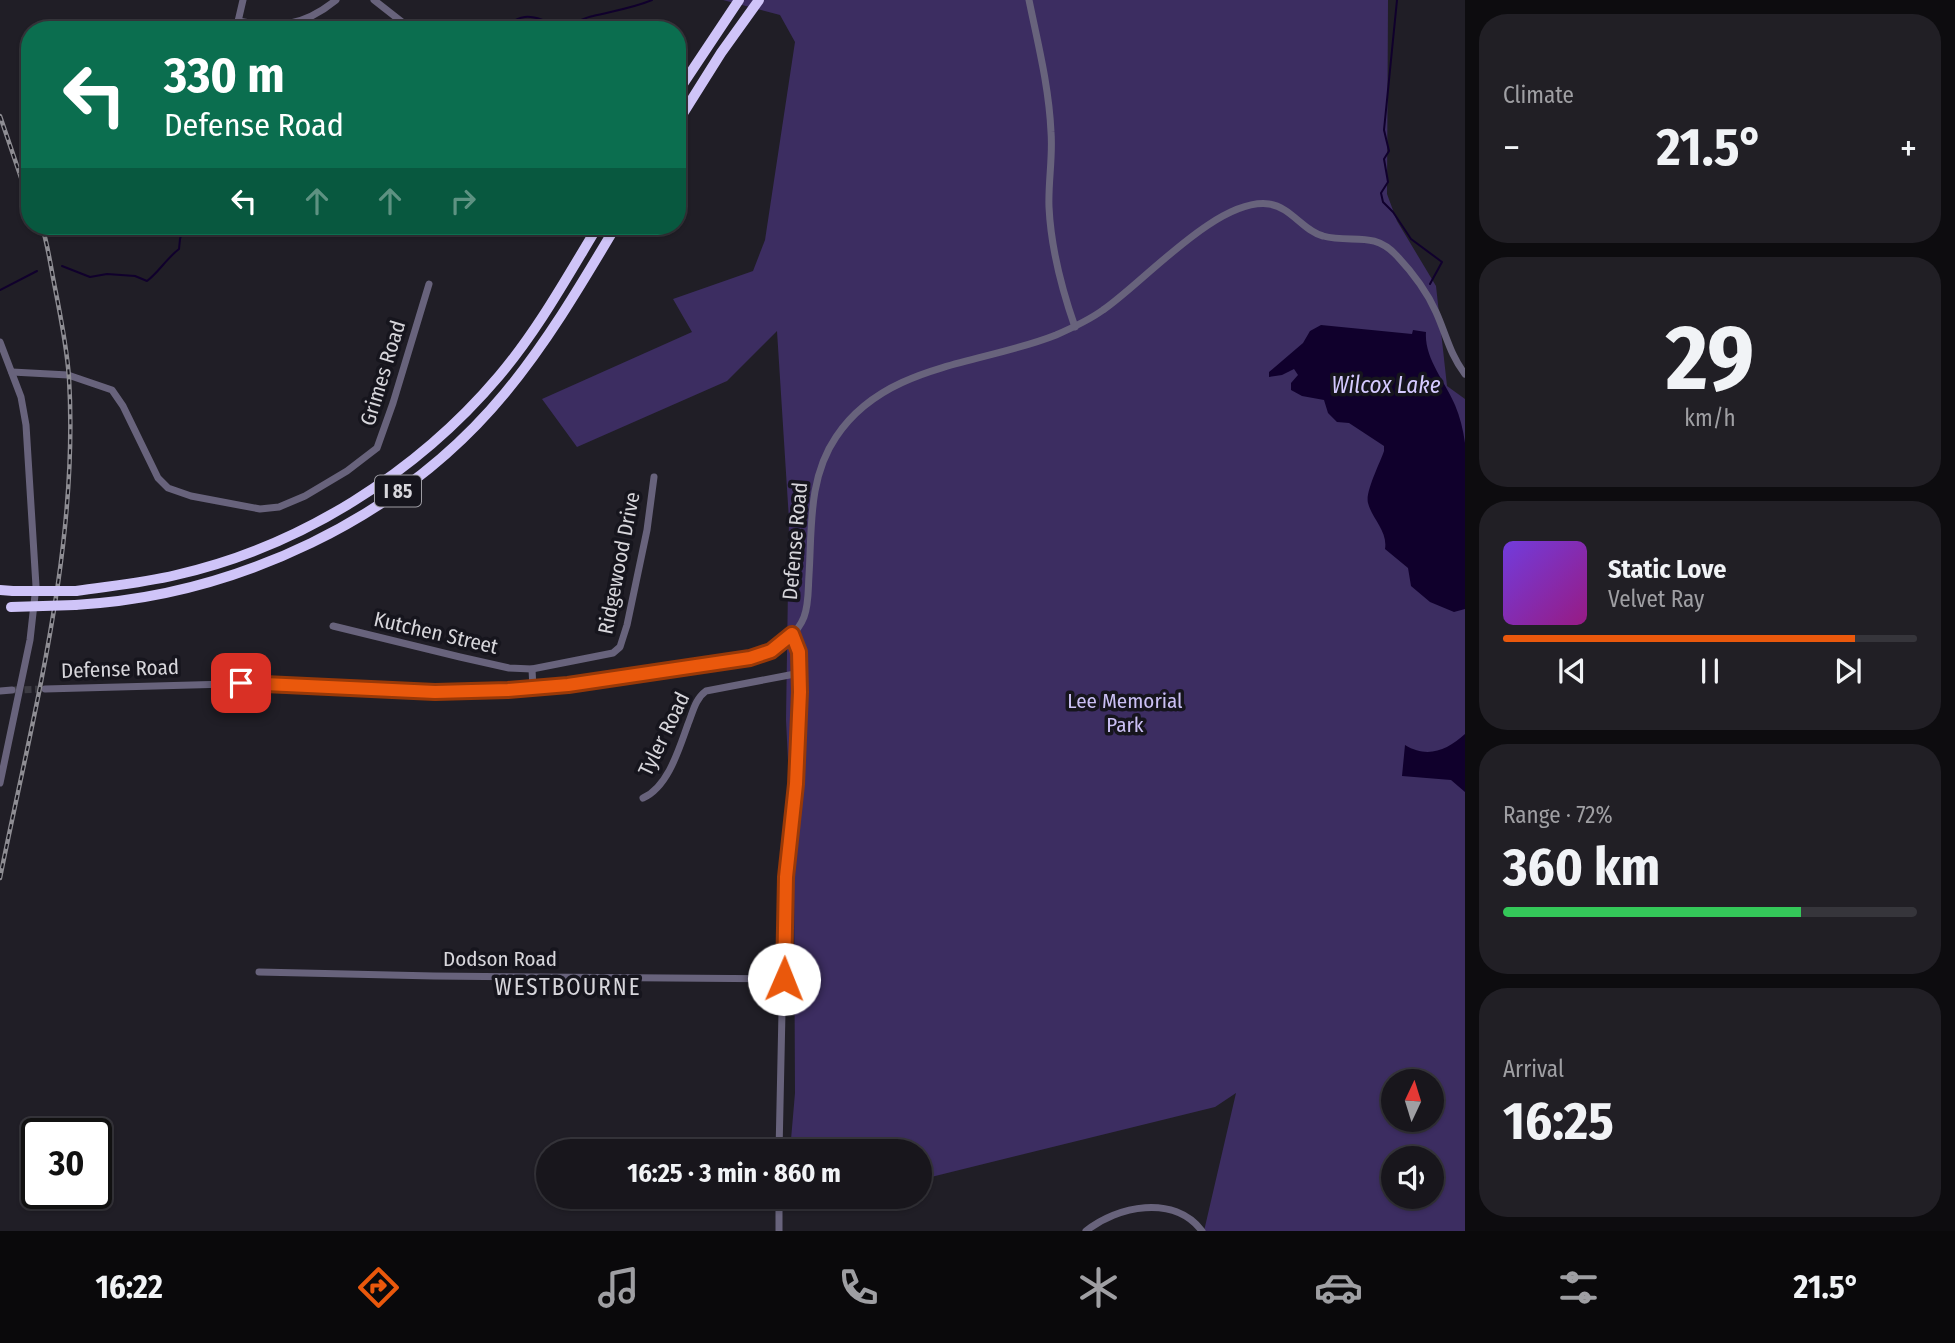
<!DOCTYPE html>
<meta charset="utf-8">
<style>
:root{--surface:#18161c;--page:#211f25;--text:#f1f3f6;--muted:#9f9fa3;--line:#36353b;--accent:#ea580c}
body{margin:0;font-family:"Fira Sans Condensed",sans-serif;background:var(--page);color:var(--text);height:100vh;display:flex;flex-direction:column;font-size:26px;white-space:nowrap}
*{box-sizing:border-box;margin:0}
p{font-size:23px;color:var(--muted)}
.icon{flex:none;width:38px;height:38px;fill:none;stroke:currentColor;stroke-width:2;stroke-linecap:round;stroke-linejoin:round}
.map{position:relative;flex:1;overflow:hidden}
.drawer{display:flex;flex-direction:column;gap:14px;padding:14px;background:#0d0c0f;width:490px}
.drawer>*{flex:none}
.banner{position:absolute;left:21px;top:21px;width:665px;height:214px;border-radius:28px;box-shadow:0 2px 5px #0004,0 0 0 2px var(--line);background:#0b6e4f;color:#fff;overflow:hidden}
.needle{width:46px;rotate:4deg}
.fabs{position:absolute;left:1381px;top:1069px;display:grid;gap:14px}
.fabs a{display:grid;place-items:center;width:63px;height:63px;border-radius:50%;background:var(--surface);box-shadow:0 2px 5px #0004,0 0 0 2px var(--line);font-size:35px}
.speed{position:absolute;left:21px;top:1118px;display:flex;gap:14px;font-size:35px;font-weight:700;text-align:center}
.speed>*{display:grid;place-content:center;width:91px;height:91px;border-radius:50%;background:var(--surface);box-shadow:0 2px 5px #0004,0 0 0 2px var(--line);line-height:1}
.speed .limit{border:4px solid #111;border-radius:10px;background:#fff;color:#111}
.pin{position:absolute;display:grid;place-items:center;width:60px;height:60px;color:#fff;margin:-30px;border-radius:14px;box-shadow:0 4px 10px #0006}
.me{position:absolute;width:77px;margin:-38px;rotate:1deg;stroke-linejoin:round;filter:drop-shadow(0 0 5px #0008)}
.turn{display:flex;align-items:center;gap:24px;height:147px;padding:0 28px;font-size:32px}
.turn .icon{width:91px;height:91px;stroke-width:2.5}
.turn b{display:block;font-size:49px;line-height:60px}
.lanes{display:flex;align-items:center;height:66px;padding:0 28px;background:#0003;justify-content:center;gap:35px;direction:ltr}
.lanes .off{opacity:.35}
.big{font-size:52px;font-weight:700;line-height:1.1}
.drawer .tile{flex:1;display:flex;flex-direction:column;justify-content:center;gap:10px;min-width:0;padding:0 24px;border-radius:28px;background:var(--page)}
.drawer .dial{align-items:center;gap:0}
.dial b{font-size:91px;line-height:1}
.song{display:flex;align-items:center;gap:21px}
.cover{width:84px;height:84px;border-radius:10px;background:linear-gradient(135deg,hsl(260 70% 55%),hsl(310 70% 35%))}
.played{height:7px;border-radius:4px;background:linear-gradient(90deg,var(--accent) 85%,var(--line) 85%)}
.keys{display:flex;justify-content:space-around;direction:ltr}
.heat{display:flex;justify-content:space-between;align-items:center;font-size:38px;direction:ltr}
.charge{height:10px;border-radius:5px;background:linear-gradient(90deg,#34c759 72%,var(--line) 0)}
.trip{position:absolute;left:536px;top:1139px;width:396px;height:70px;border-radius:35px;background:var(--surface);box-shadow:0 2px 5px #0004,0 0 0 2px var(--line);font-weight:700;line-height:70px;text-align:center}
.menu{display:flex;height:112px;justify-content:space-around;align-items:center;background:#0a090b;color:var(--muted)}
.menu .icon{width:49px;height:49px}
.menu .selected{color:var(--accent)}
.menu b{font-size:32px;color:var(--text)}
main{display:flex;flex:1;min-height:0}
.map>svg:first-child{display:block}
</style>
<main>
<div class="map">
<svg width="1465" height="1231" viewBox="0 0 1465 1231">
<rect width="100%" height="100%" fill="#201e26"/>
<path fill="#3c2d61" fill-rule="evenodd" d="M723,0H1388L1387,194L1397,221L1436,286L1447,386L1465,399V1231H1204L1236,1093L1215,1107L919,1180V1152L790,1151L795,1093L794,883L786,720L789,520L777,331L727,381L577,447L542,399L692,332L673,299L753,271L765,240L795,42L780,15ZM1393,1082H1432V1120H1393ZM1393,1158H1432V1197H1393Z"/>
<g fill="#10002c">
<path d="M1321,325L1412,334L1413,330L1426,332C1424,358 1445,381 1455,405C1460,417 1463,429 1465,443V609L1454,612L1430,602L1411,586L1408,568L1385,549C1388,531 1372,519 1368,503C1365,492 1380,463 1384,451V446L1349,423L1337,422L1328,413L1324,400L1302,396L1291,390V383L1298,375L1294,369L1282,375L1269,377V372L1303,343L1310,331Z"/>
<path d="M1465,734V792L1451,780L1402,776L1405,745C1428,759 1447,750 1465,734Z"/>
</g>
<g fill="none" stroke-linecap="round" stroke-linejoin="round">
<g stroke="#10002c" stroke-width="2">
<path d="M1397,0L1384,130L1389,151L1384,159L1388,182L1381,193L1383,202L1393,212L1411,239L1442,262L1430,284"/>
<path d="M500,30C536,2 536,28 572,23C579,22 586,17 593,16C613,11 633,8 652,0"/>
<path d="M62,266L90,277L107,274L135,276L147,281C158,273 167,258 179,249L180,239L183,229L194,226"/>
<path d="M0,290L37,271"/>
</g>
<path stroke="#3b3a41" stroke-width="7" stroke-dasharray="7 3.5" stroke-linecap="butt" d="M14,690L45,689"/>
<g stroke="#68637c" stroke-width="7">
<path d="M374,0L411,29"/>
<path d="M1029,0C1038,44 1049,87 1051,132C1053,157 1048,182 1049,207C1051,249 1061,287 1075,327"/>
<path d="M238,21C278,28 303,27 336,0"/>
<path d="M236,30L243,0"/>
<path d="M0,342L21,397L26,425L36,586L30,640L0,783"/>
<path d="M12,372L68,375L112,390L123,406L158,478L168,488L191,496L260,509L279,507L305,496L347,471L377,448L393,403L429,284"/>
<path d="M333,626L460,657L509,668L532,669L613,653L620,647L627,625L647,530L654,477"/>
<path d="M532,669L533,689"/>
<path d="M45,689L264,683L457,693L545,688L762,655C779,647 797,635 804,617C809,604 808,589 809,575C812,528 808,478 836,437C885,363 981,365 1056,335C1072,328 1089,320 1103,310C1143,283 1218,197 1269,204C1291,207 1303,231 1323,236C1352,244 1373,230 1397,256C1412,272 1427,292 1436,312C1446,334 1450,355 1465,374"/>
<path d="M0,691L12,690"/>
<path d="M643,798C668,787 679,749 688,724C693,712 695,699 706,691L800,673"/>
<path d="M259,972L434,976L784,979"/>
<path d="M779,1152L784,918L788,848L796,784L800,692L799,652L792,634"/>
<path d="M779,1197V1231"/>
<path d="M1086,1231C1117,1206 1174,1194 1202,1231"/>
</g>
<g stroke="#cfc4f8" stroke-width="10">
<path d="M677,93L739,0"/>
<path d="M677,123L721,53L759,0"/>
<path d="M0,590L13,591"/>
<path d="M76,591C109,586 143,583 176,575C300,547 417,473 499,376C538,330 567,277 598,226"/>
<path d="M75,605C236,596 401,519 505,393C548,341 582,283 616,226"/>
</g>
<g stroke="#8e8d93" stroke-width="4.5">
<g id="rail">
<path d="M0,116L30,204"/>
<path d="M0,878C33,714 79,547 69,378C67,348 61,318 55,288C51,268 48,246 42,226"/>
</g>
</g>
<use href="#rail" stroke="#16151d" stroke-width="2" stroke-dasharray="5" stroke-linecap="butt"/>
<g stroke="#cfc4f8" stroke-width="10">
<path d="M13,591H76"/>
<path d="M11,607L75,605"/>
</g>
</g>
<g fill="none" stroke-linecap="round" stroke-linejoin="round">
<g stroke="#983908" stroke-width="18">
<path id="route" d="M241,683L435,692L508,690L568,685L750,658L771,651L792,634L799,652L800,692L796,784L786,877L784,979"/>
</g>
<use href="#route" stroke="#ea580c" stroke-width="12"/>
</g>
<g text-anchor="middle" stroke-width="7" stroke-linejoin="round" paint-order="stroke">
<rect fill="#16151d" stroke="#9d9ca2" stroke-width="2" x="375" y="475.5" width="46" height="31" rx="5"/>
<g font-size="19" font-weight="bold" fill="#d7d6db">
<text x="398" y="498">I 85</text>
</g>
<g font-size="21" fill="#d7d6db" stroke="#16151d">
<text transform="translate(383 373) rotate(-73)" y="7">Grimes Road</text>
<text transform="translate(795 541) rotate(-85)" y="7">Defense Road</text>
<text transform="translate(619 563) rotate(-79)" y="7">Ridgewood Drive</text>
<text transform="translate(436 633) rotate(13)" y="7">Kutchen Street</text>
<text transform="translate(120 669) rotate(-2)" y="7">Defense Road</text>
<text transform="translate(664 734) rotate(-64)" y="7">Tyler Road</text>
<text x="500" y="966">Dodson Road</text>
</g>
<g font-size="21" fill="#cbc0f4" stroke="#16151d">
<text x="1125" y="708">Lee Memorial<tspan x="1125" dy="24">Park</tspan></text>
</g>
<g font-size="23" font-style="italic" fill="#d5caff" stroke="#16151d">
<text x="1386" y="393">Wilcox Lake</text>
</g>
<g font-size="23" letter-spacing="2" fill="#d7d6db" stroke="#16151d">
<text x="568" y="995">WESTBOURNE</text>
</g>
</g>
</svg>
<div class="fabs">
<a><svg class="needle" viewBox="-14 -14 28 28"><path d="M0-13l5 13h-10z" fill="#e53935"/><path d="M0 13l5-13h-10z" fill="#9f9fa3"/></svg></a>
<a><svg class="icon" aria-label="sound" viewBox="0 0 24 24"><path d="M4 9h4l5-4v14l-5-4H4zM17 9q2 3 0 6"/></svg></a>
</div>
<div class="speed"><div class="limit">30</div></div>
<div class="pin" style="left:241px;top:683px;background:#d93025"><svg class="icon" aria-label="arrive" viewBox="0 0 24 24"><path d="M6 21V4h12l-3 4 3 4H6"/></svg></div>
<svg class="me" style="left:784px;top:979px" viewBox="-20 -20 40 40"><circle r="19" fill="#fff"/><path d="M0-13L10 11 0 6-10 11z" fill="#ea580c"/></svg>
<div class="trip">16:25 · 3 min · 860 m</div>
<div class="banner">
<div class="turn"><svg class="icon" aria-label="left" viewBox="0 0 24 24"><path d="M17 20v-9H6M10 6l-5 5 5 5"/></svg><div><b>330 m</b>Defense Road</div></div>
<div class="lanes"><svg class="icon" aria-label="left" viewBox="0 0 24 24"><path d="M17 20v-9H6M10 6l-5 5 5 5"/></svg><svg class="icon off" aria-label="ahead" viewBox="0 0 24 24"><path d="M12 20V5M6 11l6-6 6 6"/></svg><svg class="icon off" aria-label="ahead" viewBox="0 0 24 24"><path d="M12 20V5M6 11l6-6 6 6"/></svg><svg class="icon off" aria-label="right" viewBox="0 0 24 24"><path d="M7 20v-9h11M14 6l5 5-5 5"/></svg></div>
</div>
</div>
<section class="drawer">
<div class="tile"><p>Climate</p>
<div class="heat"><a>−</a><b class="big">21.5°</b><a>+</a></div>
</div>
<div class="tile dial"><b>29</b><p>km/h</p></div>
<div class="tile">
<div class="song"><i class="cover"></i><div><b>Static Love</b><p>Velvet Ray</p></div></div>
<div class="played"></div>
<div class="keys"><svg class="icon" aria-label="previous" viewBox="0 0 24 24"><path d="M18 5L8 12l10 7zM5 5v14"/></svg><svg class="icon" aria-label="pause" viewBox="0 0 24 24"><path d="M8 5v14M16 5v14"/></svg><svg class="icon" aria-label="next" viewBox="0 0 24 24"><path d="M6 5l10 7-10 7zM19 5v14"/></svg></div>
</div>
<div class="tile"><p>Range · 72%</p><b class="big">360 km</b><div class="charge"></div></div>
<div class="tile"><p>Arrival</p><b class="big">16:25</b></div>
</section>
</main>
<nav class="menu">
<b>16:22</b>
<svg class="icon selected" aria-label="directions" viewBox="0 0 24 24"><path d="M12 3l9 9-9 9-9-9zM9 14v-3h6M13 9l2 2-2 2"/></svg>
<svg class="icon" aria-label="music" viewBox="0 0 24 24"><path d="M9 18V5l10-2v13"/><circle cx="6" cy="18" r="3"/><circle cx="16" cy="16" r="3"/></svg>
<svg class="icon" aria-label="phone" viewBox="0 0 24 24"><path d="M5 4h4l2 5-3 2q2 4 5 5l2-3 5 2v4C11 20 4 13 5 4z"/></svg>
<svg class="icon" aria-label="climate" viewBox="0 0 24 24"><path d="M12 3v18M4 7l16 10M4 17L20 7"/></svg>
<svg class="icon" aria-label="car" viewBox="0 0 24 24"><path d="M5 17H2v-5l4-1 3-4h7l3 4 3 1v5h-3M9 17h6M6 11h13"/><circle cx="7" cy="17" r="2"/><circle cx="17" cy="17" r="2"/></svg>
<svg class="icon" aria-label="filters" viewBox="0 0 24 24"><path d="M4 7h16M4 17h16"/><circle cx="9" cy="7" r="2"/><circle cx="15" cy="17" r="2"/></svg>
<b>21.5°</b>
</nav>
